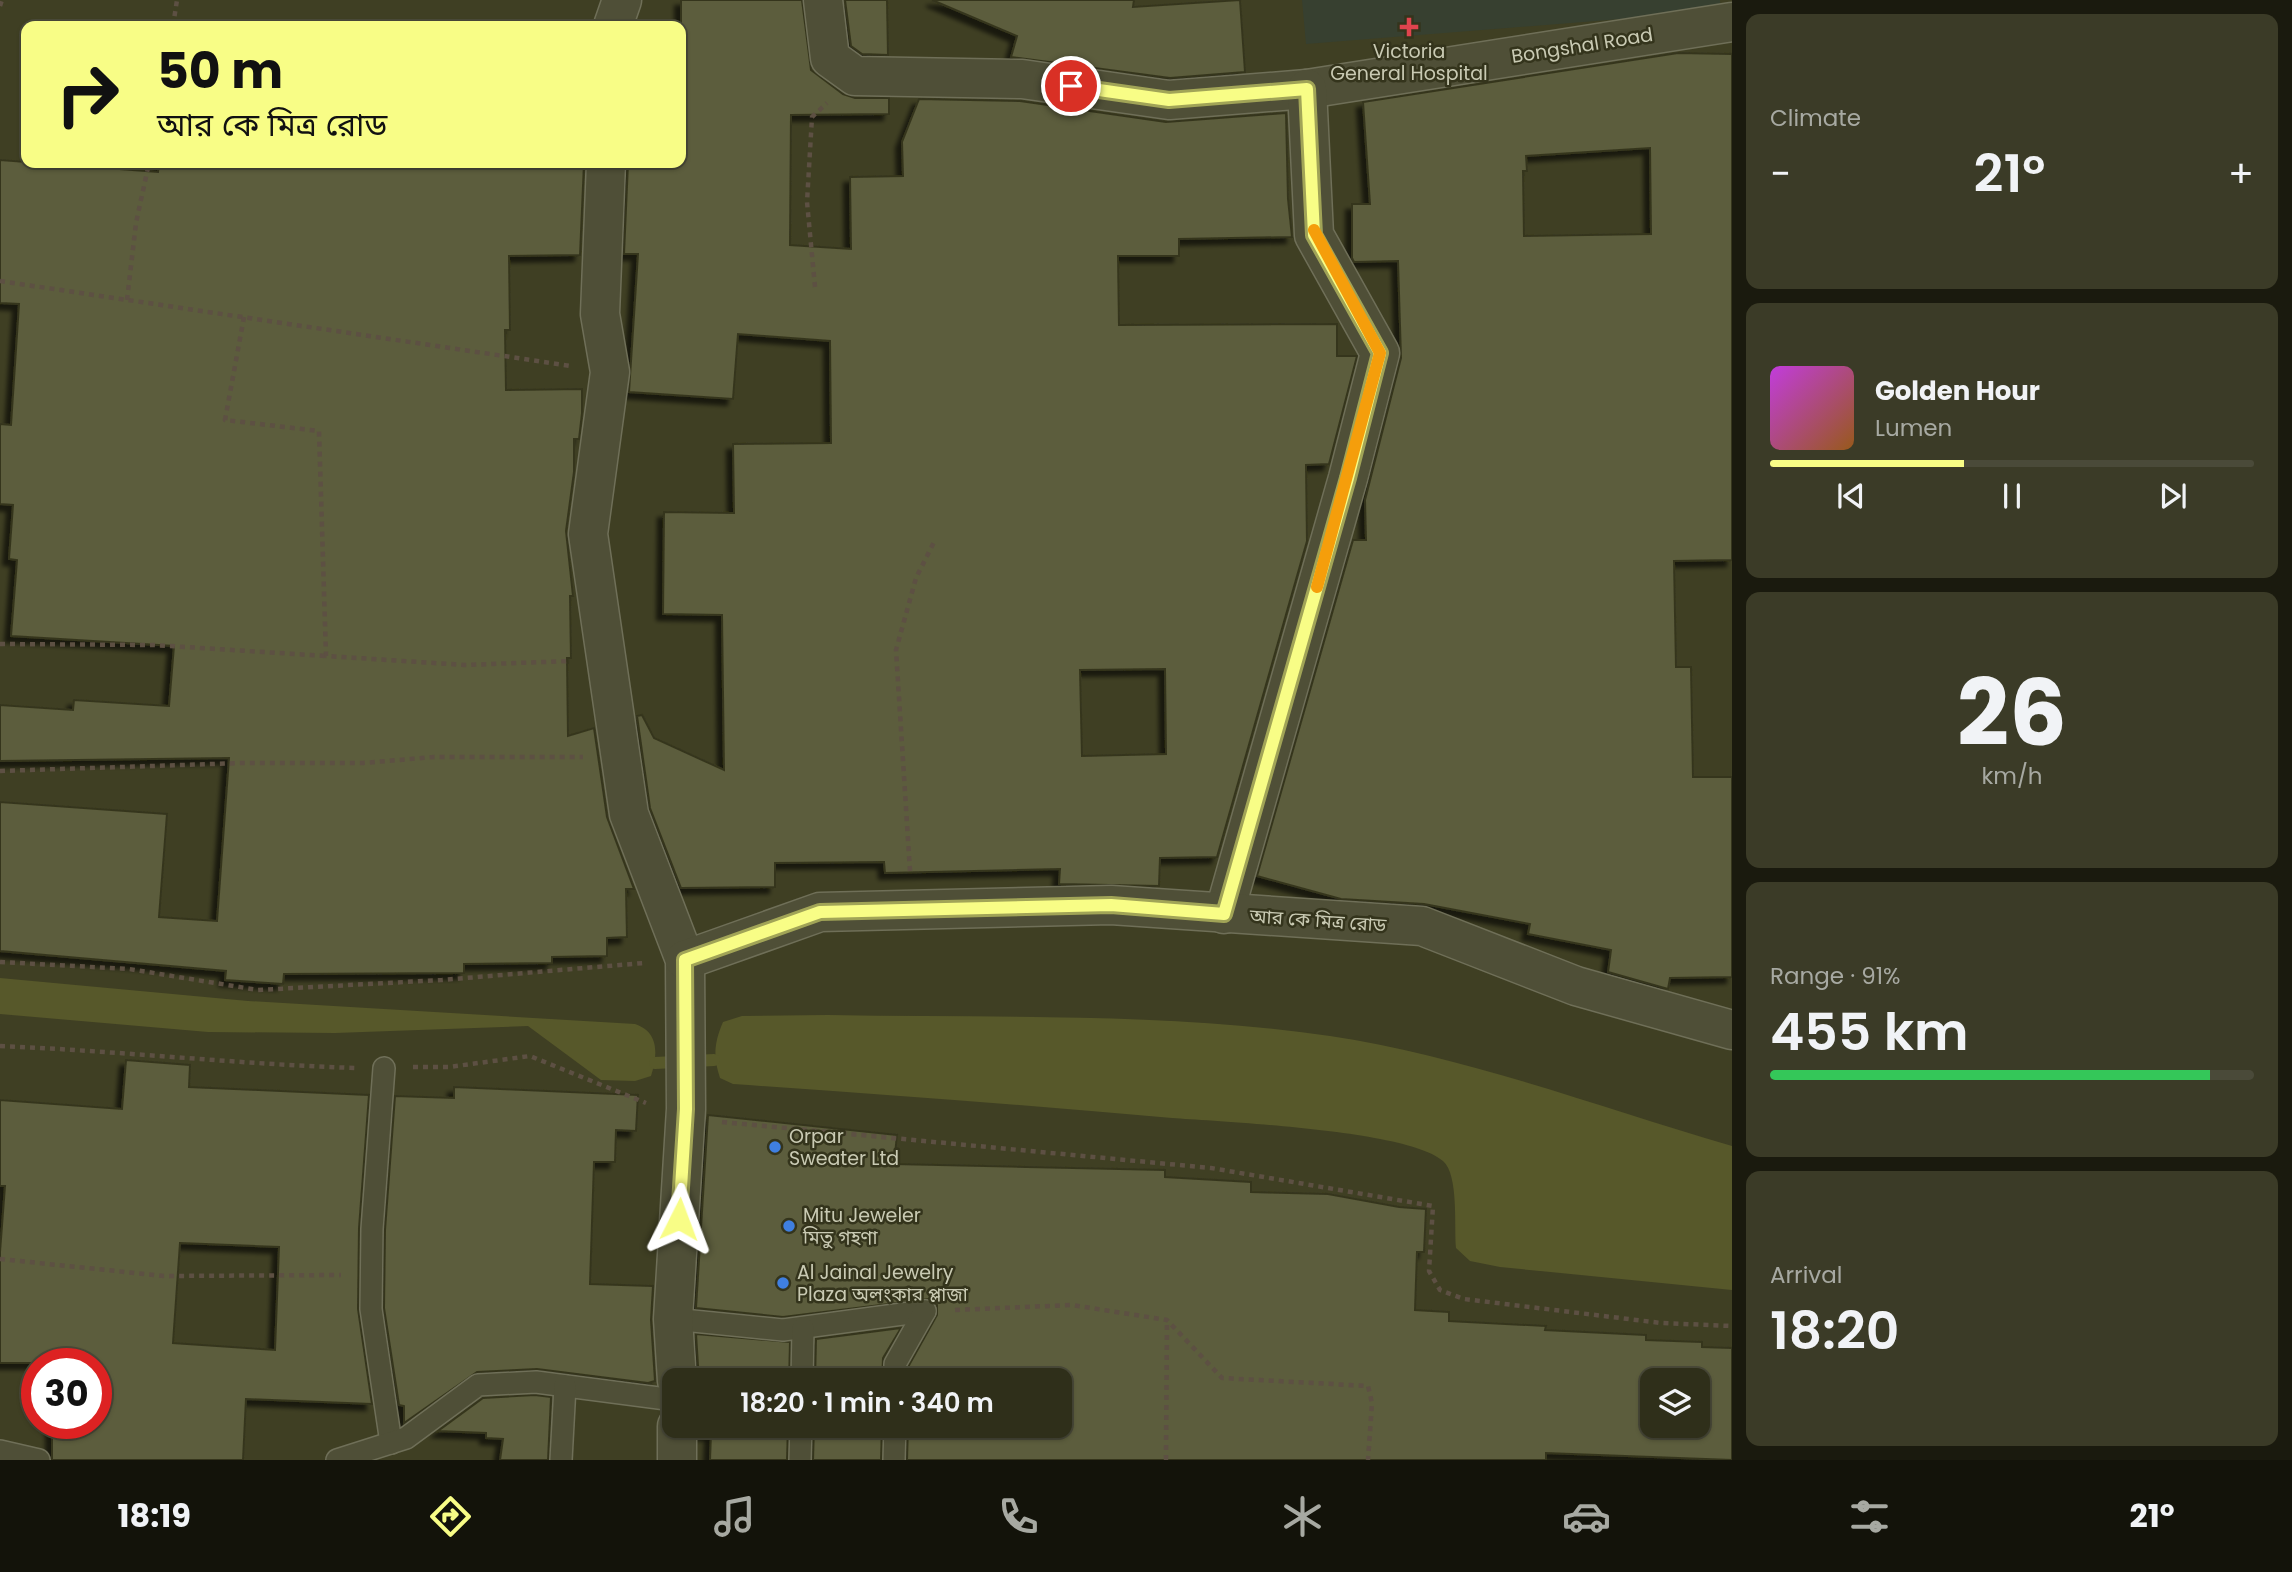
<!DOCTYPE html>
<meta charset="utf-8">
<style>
:root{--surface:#2f2f1a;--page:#3b3b27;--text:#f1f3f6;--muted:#a7a9a2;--line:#4a4a39;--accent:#f8fd86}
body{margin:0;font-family:Poppins,"Noto Sans Bengali",sans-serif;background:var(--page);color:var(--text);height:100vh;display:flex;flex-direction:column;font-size:26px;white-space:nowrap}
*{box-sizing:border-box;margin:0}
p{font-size:23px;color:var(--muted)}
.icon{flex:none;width:38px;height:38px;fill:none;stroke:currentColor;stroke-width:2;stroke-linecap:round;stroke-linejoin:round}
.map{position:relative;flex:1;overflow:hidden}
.side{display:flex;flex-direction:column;gap:14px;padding:14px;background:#1a1a0e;width:560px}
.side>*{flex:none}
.banner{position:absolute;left:21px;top:21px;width:665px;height:147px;border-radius:14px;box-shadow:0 2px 5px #0004,0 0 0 2px var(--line);background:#f8fd86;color:#111;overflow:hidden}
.controls{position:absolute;left:1640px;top:1368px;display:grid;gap:14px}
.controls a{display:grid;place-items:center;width:70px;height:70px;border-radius:14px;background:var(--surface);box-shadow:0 2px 5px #0004,0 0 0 2px var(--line);font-size:35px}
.speed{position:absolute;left:21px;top:1348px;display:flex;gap:14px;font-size:35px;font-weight:700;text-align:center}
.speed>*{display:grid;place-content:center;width:91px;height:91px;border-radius:50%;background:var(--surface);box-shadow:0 2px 5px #0004,0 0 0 2px var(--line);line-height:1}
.speed .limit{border:10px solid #d22;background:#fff;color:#111}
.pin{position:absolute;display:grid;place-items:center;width:60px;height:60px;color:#fff;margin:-30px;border:4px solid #fff;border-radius:50%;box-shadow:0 2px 7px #0007}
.me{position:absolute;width:77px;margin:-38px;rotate:3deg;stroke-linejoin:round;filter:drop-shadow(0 0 5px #0008)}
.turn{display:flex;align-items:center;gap:24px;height:147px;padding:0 21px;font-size:32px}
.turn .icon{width:91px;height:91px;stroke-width:2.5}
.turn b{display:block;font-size:49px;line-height:60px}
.big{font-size:52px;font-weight:600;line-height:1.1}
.side .widget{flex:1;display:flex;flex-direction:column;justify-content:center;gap:10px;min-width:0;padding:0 24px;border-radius:14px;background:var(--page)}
.side .dial{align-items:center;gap:0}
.dial b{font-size:91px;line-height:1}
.song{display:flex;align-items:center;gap:21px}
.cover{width:84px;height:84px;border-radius:10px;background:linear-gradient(135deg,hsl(290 70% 55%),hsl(30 70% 35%))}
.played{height:7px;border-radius:4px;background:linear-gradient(90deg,var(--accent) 40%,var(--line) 40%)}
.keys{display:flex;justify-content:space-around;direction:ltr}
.heat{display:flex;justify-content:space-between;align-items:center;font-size:38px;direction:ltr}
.charge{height:10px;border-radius:5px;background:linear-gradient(90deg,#34c759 91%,var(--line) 0)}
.trip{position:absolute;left:662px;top:1368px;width:410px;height:70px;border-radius:14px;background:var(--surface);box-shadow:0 2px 5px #0004,0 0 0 2px var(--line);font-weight:600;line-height:70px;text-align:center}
.tabs{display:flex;height:112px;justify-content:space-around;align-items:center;background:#13130a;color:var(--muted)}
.tabs .icon{width:49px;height:49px}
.tabs .selected{color:var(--accent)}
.tabs b{font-size:32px;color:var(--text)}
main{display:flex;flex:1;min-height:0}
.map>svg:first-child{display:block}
</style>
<main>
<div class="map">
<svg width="1732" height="1460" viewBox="0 0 1732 1460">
<defs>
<filter id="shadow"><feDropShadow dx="-6" dy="6" stdDeviation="2" flood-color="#0009"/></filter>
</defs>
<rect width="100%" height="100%" fill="#3f3f23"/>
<path fill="#374030" d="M1302,0H1720L1721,11L1306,44Z"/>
<g fill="#57582a">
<path d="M0,978L248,1001L635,1024C659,1032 658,1054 651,1076L635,1081L601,1080L528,1026L335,1033L208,1032L0,1014Z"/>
<path d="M828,1015C994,1018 1165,1012 1330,1036C1468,1057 1598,1107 1732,1146V1290L1500,1267L1470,1261L1456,1248C1454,1226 1459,1175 1443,1161C1408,1130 1226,1122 1172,1118C1026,1105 880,1094 733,1084L720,1078C713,1057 714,1043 723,1022L742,1016Z"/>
</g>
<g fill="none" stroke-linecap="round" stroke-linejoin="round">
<path stroke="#57582a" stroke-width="12" d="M655,1063L714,1060"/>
</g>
<g fill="#5c5d3c" stroke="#36361e" stroke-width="2" fill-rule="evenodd" filter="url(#shadow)">
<path d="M681,0H802L811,70L843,94L855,98H889V114L791,115L790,245L851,249L850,177L903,176L902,142L919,99L1020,101L1166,122L1286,113L1288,199L1292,237L1179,239V256H1118L1119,325L1337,324V356H1357L1329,464L1306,465L1307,541L1217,857L1160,858L1159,886L1059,884L1060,869L885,873L884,862L775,863V887L681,888L650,808L637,716L642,715L654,738L724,770L722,615L663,614L664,512L734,513L733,444L831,443L830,341L738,334L733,399L629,392L638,254H624L628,163H681ZM1165,669L1166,754L1082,756L1080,670Z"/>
<path d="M845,0H887L888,55L862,54L851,46Z"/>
<path d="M932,0H1134L1133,7L1240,0L1245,72L1170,78L1011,57L1017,36Z"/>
<path d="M1678,53L1732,54V560L1674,561L1676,667H1691L1693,777H1732V977L1670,978L1668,989L1608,972L1611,950L1528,934L1530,924L1424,904L1341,899L1257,876L1353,540H1366L1365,500L1401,358L1398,261L1354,262L1352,258V204H1370L1363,102ZM1650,148L1651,234L1524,236L1523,171H1527L1526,156Z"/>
<path d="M0,160L158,172L159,163H584L580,255L509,256L510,330H505L506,390L582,389V413L579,439H574V472L566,531L573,596H570L571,658H567L568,736L594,728L607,817L634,889H626L627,937L607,938V956L552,957V963L464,964V973L284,974L283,984L225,980L226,971L0,951V802L167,814L159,917L217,921L229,758L0,761V705L73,710L74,700L169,706L174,646L11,636L17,560L9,559L13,505L0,504V424L11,425L19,304L0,303Z"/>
<path d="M126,1060L190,1065L189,1087L369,1095L359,1228L358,1309L372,1404L246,1399L243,1460H52V1423H96V1363H0V1252L5,1186H0V1100L122,1109ZM180,1243L279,1247L275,1350L173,1343Z"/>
<path d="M454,1087L638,1095L636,1131L616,1130L615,1162H594L590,1284L653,1286L651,1320L655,1381L648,1383L537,1369L477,1372L404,1423V1406L399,1405L384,1308L385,1230L395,1096L454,1098Z"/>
<path d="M708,1115L897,1135L894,1164L1165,1170V1177L1251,1182V1192L1328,1194L1399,1207L1426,1209L1424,1252H1417L1415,1310L1449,1312V1321L1546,1326L1545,1330L1646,1335V1340L1702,1342V1347L1732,1348V1460L1546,1453V1460H907L908,1426H1059V1381H908V1367L937,1315V1305L929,1299L783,1317L696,1308ZM1652,1381H1698V1426H1652Z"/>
<path d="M901,1328L883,1358L882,1381H815L816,1339Z"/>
<path d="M696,1334L790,1342L789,1381H699Z"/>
<path d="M535,1395L551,1397L548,1460H500L503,1439L486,1438V1433L438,1431L483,1398Z"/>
<path d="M704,1426H788L787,1460H710L711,1434H703Z"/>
<path d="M814,1426H882L881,1460H813Z"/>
</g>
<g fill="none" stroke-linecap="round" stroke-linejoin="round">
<g stroke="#6f6f58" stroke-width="24">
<g id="service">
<path d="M384,1068L372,1229L371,1309L391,1443"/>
<path d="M673,1319L783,1330L925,1311"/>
<path d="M802,1381L803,1328"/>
<path d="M895,1381V1364L925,1311"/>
<path d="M0,1451L39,1460"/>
<path d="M337,1460L406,1438L478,1385L536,1382L674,1400"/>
<path d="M561,1460L565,1386"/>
<path d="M800,1460L801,1426"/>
<path d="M894,1460L895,1426"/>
</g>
</g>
<g stroke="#6f6f58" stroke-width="41">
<g id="minor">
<path d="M823,0L830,58L855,76L1022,79L1169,100L1307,89L1732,22"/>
<path d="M613,26L622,0"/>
<path d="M606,163L600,314L610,372L588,534L629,814L685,960L686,1109L673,1319L677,1381"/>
<path d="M1224,914L1348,478L1380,353L1314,235L1307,89"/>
<path d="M685,960L820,912L1111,905L1422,926L1576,986L1732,1030"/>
<path d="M677,1460V1426"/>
</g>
</g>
<g stroke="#5d5043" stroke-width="4.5" stroke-dasharray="5 5" stroke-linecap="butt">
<path d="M0,6L2,0"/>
<path d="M173,26L177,0"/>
<path d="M0,281L571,366"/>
<path d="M815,287L807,202L812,117L827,103"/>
<path d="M127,300L136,223L149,163"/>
<path d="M244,317L225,420L319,431L326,656L465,665L570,661"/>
<path d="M0,644L154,645L326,656"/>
<path d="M0,771L243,763H363L434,757H583"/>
<path d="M910,871L896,650L916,578L934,542"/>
<path d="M0,962L129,969L258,990L442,980L644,963"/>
<path d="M0,1046C119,1051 237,1064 355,1068"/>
<path d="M413,1067H449L530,1056L646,1103"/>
<path d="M722,1122L1211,1168L1433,1206L1429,1271L1440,1290L1464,1299L1661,1323L1732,1326"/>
<path d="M0,1259L164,1276L341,1275"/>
<path d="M955,1310L1072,1305L1167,1320L1222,1378L1368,1386L1372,1403L1368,1460"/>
<path d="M1166,1460L1167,1321"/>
</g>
<use href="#service" stroke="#4f4f37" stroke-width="21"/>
<use href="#minor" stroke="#4f4f37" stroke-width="38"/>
</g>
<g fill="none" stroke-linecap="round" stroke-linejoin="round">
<g stroke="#a1a457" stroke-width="18">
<path id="route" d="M679,1219L686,1109L685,960L820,912L1111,905L1224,914L1348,478L1380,353L1314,235L1307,89L1169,100L1071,86"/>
</g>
<use href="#route" stroke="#f8fd86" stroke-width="12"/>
<path stroke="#f59e0b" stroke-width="12" d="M1314,230L1380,353L1317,587"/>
</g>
<path fill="#e0444e" stroke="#34341c" stroke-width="2.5" d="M1405.5 16.5h7v7h7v7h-7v7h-7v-7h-7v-7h7z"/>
<g fill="#3f7fe0" stroke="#34341c" stroke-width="2.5">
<circle cx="775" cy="1147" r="7"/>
<circle cx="789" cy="1226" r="7"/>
<circle cx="783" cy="1283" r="7"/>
</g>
<g text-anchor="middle" stroke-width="5" stroke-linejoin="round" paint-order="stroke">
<g font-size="19" fill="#c9cab3" stroke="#34341c">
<text transform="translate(1582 45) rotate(-9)" y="7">Bongshal Road</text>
<text transform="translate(1318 920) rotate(4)" y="7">আর কে মিত্র রোড</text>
</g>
<g font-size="19" fill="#c9cab3" stroke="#34341c" text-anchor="start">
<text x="1409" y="58" text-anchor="middle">Victoria<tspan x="1409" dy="22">General Hospital</tspan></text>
<text x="789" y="1143">Orpar<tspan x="789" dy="22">Sweater Ltd</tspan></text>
<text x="803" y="1222">Mitu Jeweler<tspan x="803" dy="22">মিতু গহণা</tspan></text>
<text x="797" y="1279">Al Jainal Jewelry<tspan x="797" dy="22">Plaza অলংকার প্লাজা</tspan></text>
</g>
</g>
</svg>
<div class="controls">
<a><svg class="icon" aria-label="layers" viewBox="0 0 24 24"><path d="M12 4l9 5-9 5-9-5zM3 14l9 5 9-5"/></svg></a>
</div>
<div class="speed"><div class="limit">30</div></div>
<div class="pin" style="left:1071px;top:86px;background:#d93025"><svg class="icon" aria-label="arrive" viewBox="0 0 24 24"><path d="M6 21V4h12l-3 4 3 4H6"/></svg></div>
<svg class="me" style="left:679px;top:1219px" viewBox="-20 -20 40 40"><path d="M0-17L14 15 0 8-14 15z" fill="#f8fd86" stroke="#fff" stroke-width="4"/></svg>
<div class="trip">18:20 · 1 min · 340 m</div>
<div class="banner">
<div class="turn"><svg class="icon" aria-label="right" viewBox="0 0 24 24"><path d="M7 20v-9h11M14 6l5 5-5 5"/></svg><div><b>50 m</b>আর কে মিত্র রোড</div></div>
</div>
</div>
<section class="side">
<div class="widget"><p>Climate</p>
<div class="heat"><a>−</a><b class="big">21°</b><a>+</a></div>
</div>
<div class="widget">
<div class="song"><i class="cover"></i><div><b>Golden Hour</b><p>Lumen</p></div></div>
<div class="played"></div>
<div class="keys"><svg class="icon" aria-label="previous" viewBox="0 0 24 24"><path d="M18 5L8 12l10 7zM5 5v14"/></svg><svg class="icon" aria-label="pause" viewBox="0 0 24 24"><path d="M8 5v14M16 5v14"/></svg><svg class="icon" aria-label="next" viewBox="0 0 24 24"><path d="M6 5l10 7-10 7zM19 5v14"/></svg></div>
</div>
<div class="widget dial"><b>26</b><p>km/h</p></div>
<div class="widget"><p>Range · 91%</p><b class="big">455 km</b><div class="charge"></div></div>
<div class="widget"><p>Arrival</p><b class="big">18:20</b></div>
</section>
</main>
<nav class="tabs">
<b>18:19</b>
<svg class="icon selected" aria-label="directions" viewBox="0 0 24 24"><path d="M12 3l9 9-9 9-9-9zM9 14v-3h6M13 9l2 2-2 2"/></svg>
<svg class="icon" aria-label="music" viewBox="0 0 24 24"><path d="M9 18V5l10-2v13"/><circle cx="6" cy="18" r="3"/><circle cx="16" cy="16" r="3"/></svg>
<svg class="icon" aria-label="phone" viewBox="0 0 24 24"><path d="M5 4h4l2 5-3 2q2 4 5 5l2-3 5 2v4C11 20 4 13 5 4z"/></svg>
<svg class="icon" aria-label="climate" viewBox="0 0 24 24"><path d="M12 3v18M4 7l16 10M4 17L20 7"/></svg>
<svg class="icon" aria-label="car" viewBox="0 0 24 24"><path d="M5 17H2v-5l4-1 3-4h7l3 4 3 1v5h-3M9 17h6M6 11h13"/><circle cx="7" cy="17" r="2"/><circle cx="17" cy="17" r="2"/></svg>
<svg class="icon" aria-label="filters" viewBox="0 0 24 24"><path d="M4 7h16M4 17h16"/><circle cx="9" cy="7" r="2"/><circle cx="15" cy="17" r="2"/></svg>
<b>21°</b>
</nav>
